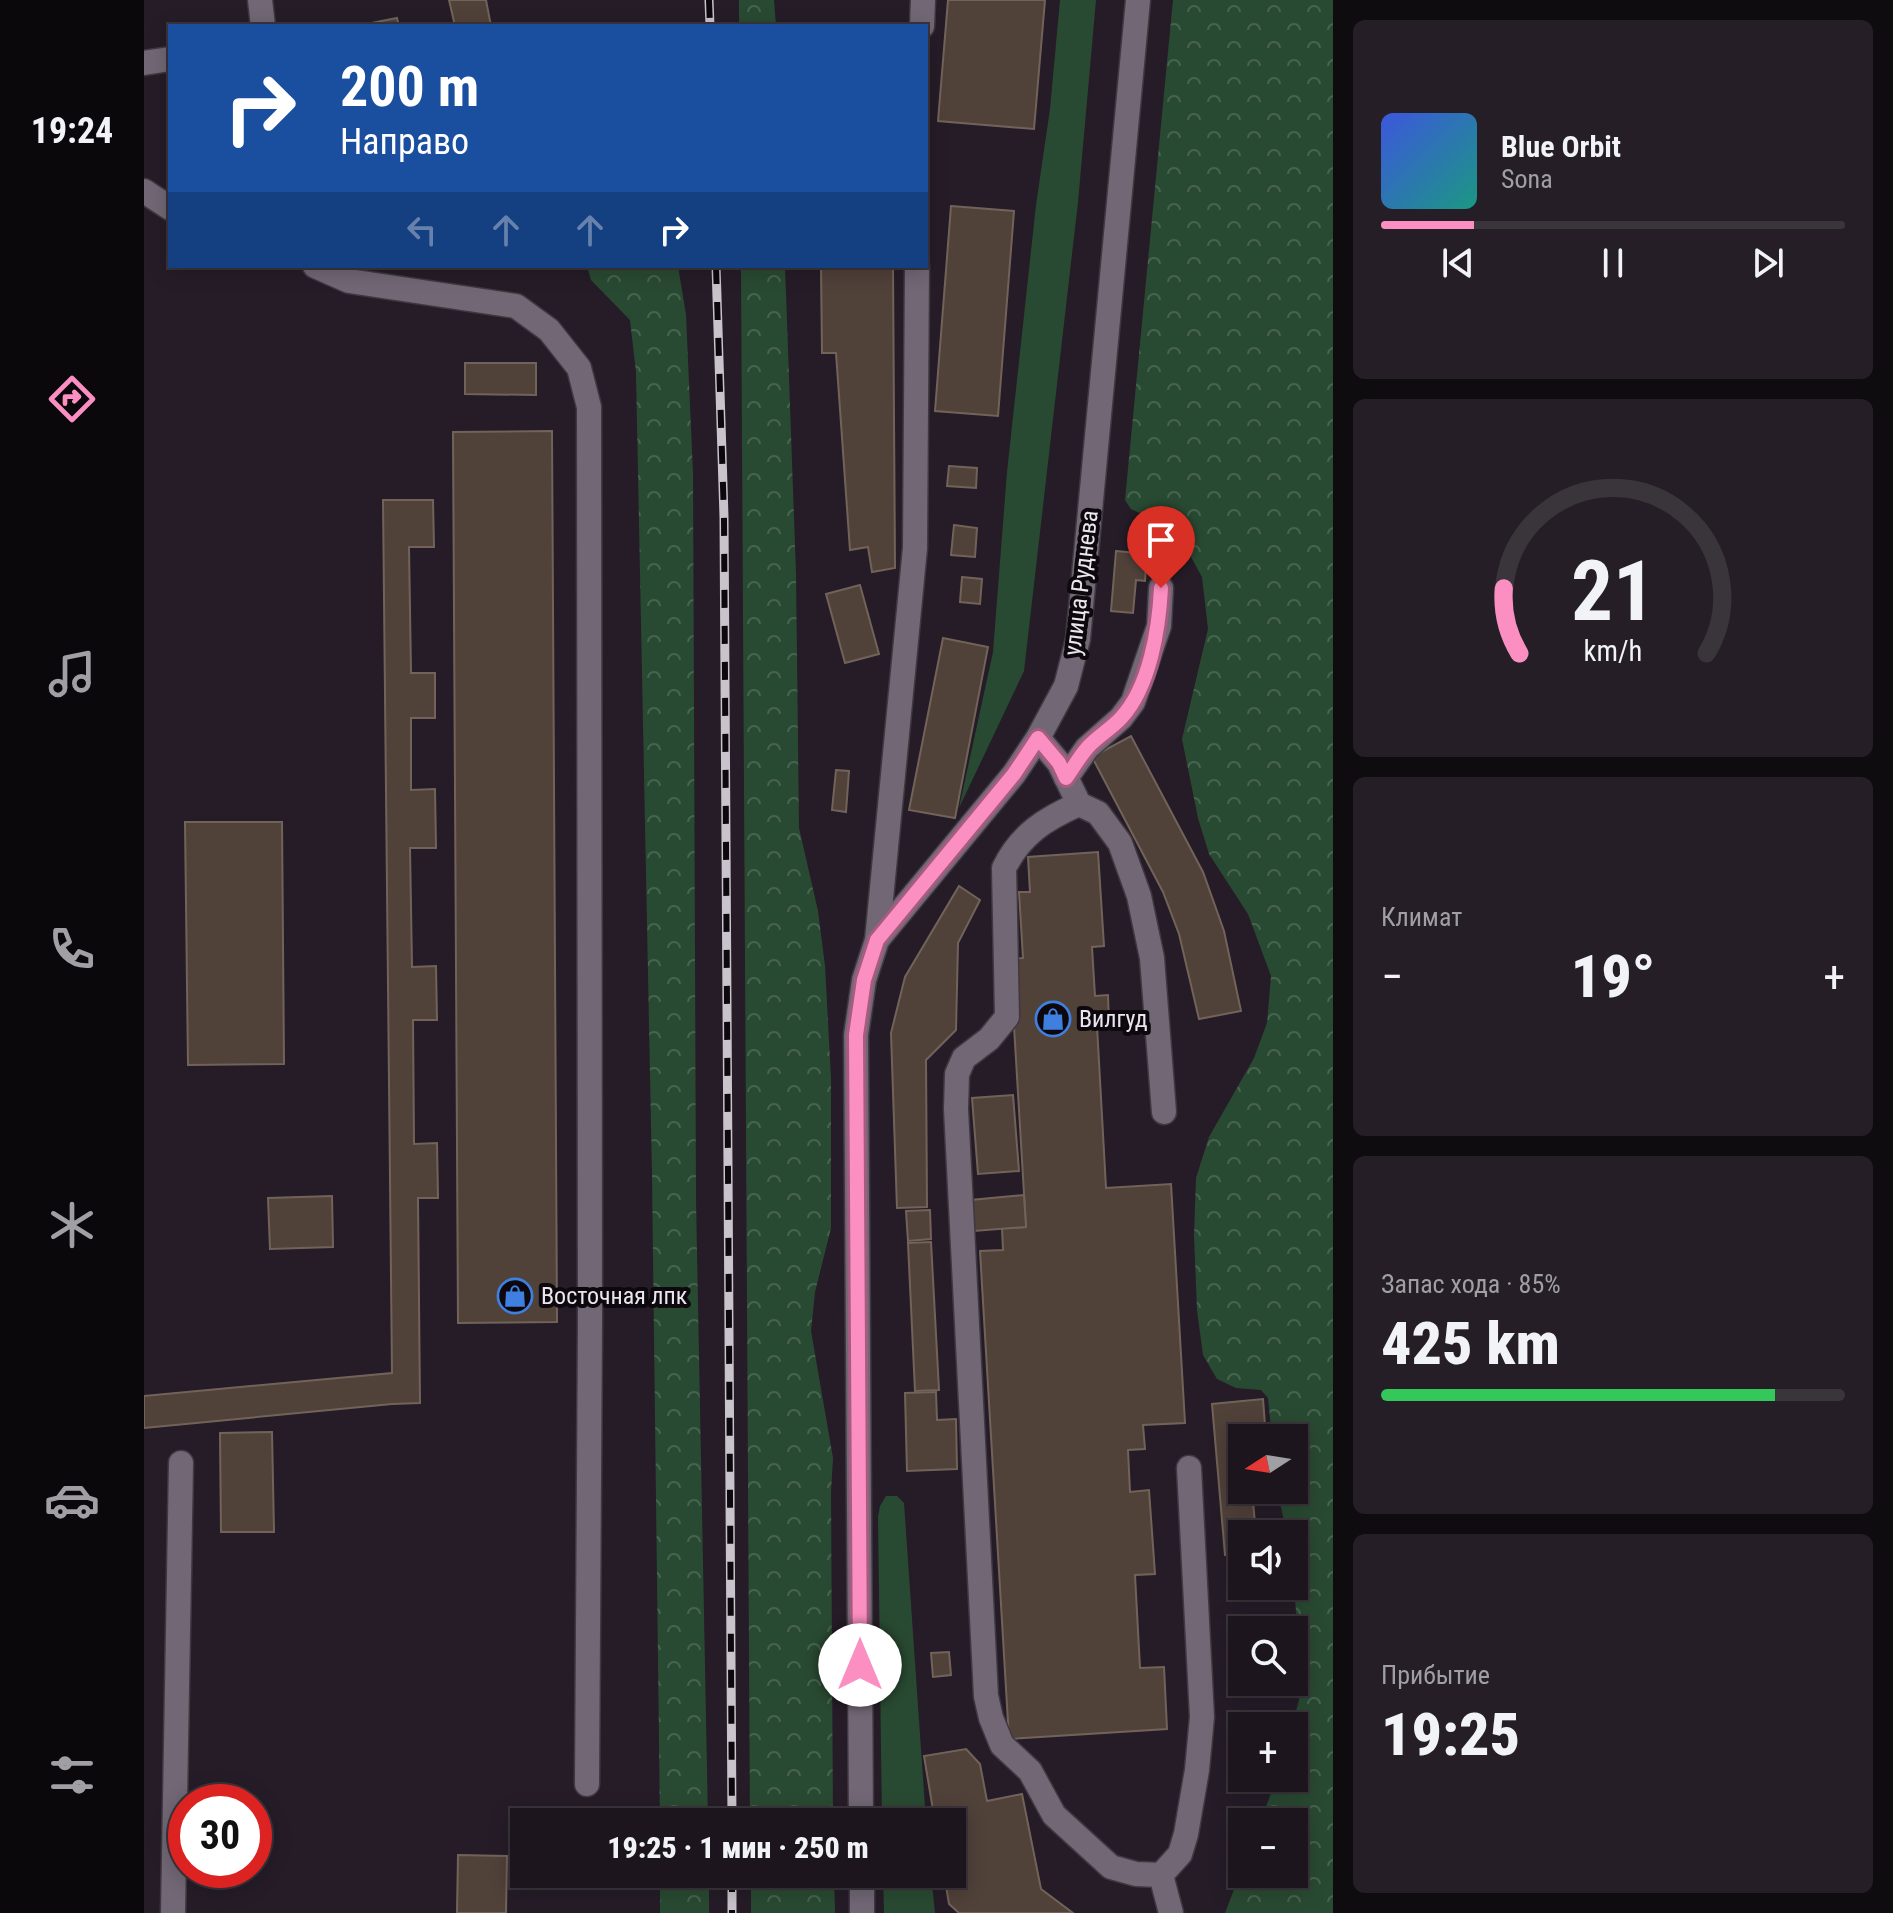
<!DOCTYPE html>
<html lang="ru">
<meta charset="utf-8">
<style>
:root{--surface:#1c151d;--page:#251e26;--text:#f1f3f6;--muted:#a09fa4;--line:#3a343b;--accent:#fc8fc2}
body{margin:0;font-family:"Roboto Condensed",sans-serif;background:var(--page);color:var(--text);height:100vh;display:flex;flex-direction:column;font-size:30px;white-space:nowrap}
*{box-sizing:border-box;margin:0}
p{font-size:26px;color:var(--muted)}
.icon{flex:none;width:44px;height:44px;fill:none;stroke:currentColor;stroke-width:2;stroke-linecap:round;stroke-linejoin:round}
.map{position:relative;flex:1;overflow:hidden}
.sheet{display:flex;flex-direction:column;gap:20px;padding:20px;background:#0f0c10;width:560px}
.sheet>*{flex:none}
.banner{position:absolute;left:24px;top:24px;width:760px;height:244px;border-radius:0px;box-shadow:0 4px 20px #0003,0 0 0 2px var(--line);background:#1a4fa0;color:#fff;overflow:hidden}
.needle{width:52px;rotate:258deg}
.controls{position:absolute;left:1084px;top:1424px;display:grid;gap:16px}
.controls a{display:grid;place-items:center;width:80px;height:80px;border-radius:0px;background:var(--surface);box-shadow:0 4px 20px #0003,0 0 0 2px var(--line);font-size:40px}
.speed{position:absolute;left:24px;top:1784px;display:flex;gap:16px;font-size:40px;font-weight:700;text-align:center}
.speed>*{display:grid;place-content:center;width:104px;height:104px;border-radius:50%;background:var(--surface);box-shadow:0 4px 20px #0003,0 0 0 2px var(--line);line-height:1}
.speed .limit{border:12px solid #d22;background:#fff;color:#111}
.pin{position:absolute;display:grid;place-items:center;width:68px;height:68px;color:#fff;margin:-82px -34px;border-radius:50% 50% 50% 0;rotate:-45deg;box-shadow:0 0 8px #0007}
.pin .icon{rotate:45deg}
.me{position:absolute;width:88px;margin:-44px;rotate:0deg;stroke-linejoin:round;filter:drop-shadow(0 0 6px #0008)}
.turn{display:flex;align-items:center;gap:28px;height:168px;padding:0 40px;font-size:36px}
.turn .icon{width:104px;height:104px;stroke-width:2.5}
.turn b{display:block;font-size:56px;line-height:68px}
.lanes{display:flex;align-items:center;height:76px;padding:0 40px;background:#0003;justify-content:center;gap:40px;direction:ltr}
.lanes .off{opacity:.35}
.big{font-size:60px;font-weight:800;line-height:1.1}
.sheet .widget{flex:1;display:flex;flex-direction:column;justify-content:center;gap:12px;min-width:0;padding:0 28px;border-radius:12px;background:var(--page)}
.sheet .dial{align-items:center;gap:0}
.dial svg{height:208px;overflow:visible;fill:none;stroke:var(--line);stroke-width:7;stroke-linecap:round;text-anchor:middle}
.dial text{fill:var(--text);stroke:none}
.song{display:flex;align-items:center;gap:24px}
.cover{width:96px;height:96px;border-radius:12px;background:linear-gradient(135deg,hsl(230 70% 55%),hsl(170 70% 35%))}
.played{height:8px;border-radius:4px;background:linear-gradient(90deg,var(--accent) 20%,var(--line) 20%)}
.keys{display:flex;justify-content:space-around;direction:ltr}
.heat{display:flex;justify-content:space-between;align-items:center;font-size:44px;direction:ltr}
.charge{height:12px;border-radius:6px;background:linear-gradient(90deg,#34c759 85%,var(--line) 0)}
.trip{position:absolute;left:366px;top:1808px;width:456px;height:80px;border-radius:0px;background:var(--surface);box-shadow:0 4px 20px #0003,0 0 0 2px var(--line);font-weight:800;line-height:80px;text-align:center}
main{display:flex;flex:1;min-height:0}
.tabs{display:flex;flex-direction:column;width:144px;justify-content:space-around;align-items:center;background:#0b080c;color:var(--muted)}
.tabs .icon{width:56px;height:56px}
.tabs .current{color:var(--accent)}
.tabs b{font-size:36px;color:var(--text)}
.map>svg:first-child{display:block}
</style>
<main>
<nav class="tabs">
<b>19:24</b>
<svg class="icon current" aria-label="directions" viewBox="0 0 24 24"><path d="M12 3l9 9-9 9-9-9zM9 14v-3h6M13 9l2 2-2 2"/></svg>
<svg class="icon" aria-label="music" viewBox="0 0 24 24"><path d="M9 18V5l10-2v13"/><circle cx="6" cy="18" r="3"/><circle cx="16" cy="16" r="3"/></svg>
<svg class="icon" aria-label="phone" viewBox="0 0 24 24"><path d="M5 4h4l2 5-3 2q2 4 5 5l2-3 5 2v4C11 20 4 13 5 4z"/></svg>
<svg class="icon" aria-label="climate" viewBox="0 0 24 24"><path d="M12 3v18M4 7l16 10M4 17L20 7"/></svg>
<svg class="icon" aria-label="car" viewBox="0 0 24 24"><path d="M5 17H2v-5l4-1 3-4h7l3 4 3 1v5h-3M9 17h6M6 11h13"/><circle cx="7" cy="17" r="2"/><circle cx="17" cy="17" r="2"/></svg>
<svg class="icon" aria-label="filters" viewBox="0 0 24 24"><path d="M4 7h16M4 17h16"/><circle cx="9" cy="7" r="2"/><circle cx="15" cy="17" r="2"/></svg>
</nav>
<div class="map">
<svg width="1189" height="1913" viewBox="0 0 1189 1913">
<defs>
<pattern id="forest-crowns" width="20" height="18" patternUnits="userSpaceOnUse" patternTransform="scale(2)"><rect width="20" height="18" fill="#294a32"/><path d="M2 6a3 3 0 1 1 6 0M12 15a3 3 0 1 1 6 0" fill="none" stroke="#486450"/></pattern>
</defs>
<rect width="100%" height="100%" fill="#251c27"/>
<g fill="#294a32">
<path d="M916,0H952L934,202L880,671L815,808L849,652L863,472L892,205L906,109Z"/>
<path d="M742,1496H753L760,1503L782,1822H738L734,1517L736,1506Z"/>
<path d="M739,1874H787L791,1913H740Z"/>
</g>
<g fill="url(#forest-crowns)">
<path d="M595,0H630L632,26H595Z"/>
<path d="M1029,0H1189V1913H1081L1098,1869V1874H1150V1822H1116L1133,1778H1150V1726H1148L1158,1689L1150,1586V1534H1143L1133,1490H1150V1438H1128L1124,1398L1117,1390L1092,1388L1073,1379L1059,1355L1053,1310L1050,1235L1052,1178L1065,1137L1110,1058L1123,1023L1127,976L1104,914L1065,854L1054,818L1038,739L1064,629L1058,577L1040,544L1004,517L987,509L981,500Z"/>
<path d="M443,266H534L542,315L549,474L552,1201L564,1822H516L508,1174L492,372L486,320L447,280Z"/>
<path d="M597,266H641L652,574L655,828L674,911L681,966L687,1078V1228L671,1292L667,1331L689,1458L687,1492L689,1822H606Z"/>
<rect x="516" y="1874" width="49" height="39"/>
<path d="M607,1874H690L691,1913H607Z"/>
</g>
<g fill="#504139" stroke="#72635a" stroke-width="2">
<path d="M305,0H342L347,26H311Z"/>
<path d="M804,0H901L890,129L794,121Z"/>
<path d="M253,18L255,26H217V25Z"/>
<path d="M807,206L870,211L854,416L791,411Z"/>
<path d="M677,266H749L751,568L728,572L724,547L706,550L692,353H678Z"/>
<path d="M321,363H392V395L321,394Z"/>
<path d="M408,431L413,1322L314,1323L309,432Z"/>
<path d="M805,466L833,468L832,488L803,486Z"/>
<path d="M239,500H289L290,547H265L267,673H291V718H267V790L291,789L292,848H266L268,967L292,966L293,1020H269L270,1144L293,1143L294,1198H274L276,1403L248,1404L0,1428V1396L248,1373Z"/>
<path d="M810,525L833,528L831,557L807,555Z"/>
<path d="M972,551L1003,554L1001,581L992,580L989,613L967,611Z"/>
<path d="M818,577L838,579L836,604L816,602Z"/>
<path d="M716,585L735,654L701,663L682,594Z"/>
<path d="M799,638L844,647L811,818L765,810Z"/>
<path d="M987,736L1059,872L1080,931L1097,1011L1055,1019L1035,934L1019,892L948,757Z"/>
<path d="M692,770L705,771L702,812L688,810Z"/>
<path d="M41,822H138L140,1064L44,1065Z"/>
<path d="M954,852L960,946L948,947L951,996L964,995L965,1025L953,1026L962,1188L1027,1184L1041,1423L999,1425L1001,1449L984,1450L986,1492L1005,1490L1011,1574L991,1575L996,1668L1020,1667L1023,1729L865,1739L836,1251L859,1250L858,1228L882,1227L866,959L879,958L875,892H886L884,857Z"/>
<path d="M815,886L836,900L814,943L812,1030L782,1060L783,1207L753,1208L747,1033L761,977Z"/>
<path d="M869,1095L875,1171L834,1174L828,1098Z"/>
<path d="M880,1195L882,1227L830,1231L827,1200Z"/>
<path d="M188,1196L189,1247L126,1249L124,1198Z"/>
<path d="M786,1210L787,1239L764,1241L762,1211Z"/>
<path d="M787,1242L795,1390L771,1391L764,1243Z"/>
<path d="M792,1392L793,1420L812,1419L813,1469L763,1471L761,1393Z"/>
<path d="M1119,1399L1122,1438H1098V1490H1114L1108,1491L1112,1534H1098V1553L1081,1555L1068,1404Z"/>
<path d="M128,1432L130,1532H77L76,1433Z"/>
<path d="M805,1652L807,1675L789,1677L787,1653Z"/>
<path d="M822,1749L836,1764L843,1801L878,1794L897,1889L929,1913H815L805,1904L800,1874H808V1822H791L780,1756Z"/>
<path d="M314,1855L363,1856L362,1913H313Z"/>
</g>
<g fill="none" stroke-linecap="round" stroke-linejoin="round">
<g stroke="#3f3841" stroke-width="27">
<g id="minor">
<path d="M116,0L119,26"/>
<path d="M778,26L779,0"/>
<path d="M0,63L26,59"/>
<path d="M0,191L26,208"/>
<path d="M171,266L205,281L372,306L405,330L435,368L445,407L446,1322L443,1784"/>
<path d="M894,738L915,763L935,804L954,813L976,843L995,896L1008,958L1020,1112"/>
<path d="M922,778L943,748L977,718L989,702L1015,626L1017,588"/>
<path d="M935,804C901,819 877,834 860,868L863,1017L845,1039L820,1058L813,1074L812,1109L842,1696L847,1718L858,1745L886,1771L910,1815L967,1867L992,1874L1017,1875L1027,1913"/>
<path d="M733,940L771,548L773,266"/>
<path d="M717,1822L712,1035L720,980L733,940L870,774L894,738L922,686L934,639L994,0"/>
<path d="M718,1874V1913"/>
<path d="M1017,1875L1036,1854L1042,1834L1053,1770L1058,1717L1045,1468"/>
<path d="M29,1913L37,1463"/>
</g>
</g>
<use href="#minor" stroke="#716775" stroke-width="24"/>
<g stroke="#c9c4cb" stroke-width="9">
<g id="rail">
<path d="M565,0L566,26"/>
<path d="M572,266L580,517L588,1822"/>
<path d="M588,1874V1913"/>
</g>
</g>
<use href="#rail" stroke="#0c080d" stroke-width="6" stroke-dasharray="18" stroke-linecap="butt"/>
</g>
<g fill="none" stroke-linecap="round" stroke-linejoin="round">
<g stroke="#a45d7e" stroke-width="20">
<path id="route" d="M716,1665L712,1035L720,980L733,940L870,774L894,738L915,763L922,778C929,768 936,756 944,747C954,736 967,729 977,718C1006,687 1015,628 1017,588"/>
</g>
<use href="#route" stroke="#fc8fc2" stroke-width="14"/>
</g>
<defs>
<g id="shop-ring" transform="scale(1.8)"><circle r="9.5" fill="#0c080d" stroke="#3f7fe0" stroke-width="1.5"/><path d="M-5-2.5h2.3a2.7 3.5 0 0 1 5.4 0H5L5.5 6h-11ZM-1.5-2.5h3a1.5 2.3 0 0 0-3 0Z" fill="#3f7fe0"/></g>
</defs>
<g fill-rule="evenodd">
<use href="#shop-ring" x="909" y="1019"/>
<use href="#shop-ring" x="371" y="1296"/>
</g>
<g text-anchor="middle" stroke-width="8" stroke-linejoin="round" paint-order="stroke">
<g font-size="24" fill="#ebe6ed" stroke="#0c080d">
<text transform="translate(937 583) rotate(-83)" y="8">улица Руднева</text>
</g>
<g font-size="24" fill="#ebe6ed" stroke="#0c080d" text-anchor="start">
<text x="935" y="1027">Вилгуд</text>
<text x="397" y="1304">Восточная лпк</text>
</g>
</g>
</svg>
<div class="controls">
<a><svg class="needle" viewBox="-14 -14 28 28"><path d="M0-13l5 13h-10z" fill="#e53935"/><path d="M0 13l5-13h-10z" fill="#a09fa4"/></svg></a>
<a><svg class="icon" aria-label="sound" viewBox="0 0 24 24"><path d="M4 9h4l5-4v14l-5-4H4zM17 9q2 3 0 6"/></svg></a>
<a><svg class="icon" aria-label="search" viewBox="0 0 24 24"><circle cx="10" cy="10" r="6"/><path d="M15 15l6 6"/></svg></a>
<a>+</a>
<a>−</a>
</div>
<div class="speed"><div class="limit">30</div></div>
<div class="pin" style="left:1017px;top:588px;background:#d93025"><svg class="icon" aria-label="arrive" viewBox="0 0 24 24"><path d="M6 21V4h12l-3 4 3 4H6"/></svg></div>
<svg class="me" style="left:716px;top:1665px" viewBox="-20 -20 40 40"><circle r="19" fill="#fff"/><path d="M0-13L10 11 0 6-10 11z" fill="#fc8fc2"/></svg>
<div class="trip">19:25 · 1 мин · 250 m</div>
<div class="banner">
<div class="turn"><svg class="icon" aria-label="right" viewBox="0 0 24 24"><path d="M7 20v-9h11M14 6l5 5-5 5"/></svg><div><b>200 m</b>Направо</div></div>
<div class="lanes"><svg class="icon off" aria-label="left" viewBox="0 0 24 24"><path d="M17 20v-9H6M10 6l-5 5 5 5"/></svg><svg class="icon off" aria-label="ahead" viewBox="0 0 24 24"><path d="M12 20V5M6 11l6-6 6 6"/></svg><svg class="icon off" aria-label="ahead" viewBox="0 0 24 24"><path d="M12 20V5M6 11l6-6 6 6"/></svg><svg class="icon" aria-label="right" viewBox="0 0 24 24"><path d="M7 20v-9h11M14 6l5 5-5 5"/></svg></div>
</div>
</div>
<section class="sheet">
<div class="widget">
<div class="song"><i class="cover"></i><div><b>Blue Orbit</b><p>Sona</p></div></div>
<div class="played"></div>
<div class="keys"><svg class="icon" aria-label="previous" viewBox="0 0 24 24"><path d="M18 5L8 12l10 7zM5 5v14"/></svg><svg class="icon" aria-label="pause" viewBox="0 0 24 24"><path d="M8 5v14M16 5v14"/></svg><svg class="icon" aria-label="next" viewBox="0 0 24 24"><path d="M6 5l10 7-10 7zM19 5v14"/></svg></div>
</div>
<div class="widget dial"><svg viewBox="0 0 100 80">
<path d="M14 69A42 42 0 1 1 86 69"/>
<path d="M14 69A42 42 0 0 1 8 44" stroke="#fc8fc2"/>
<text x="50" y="56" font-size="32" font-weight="700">21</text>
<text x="50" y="72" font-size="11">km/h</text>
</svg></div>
<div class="widget"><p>Климат</p>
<div class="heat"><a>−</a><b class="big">19°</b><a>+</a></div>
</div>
<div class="widget"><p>Запас хода · 85%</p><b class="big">425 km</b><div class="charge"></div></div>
<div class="widget"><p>Прибытие</p><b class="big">19:25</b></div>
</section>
</main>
